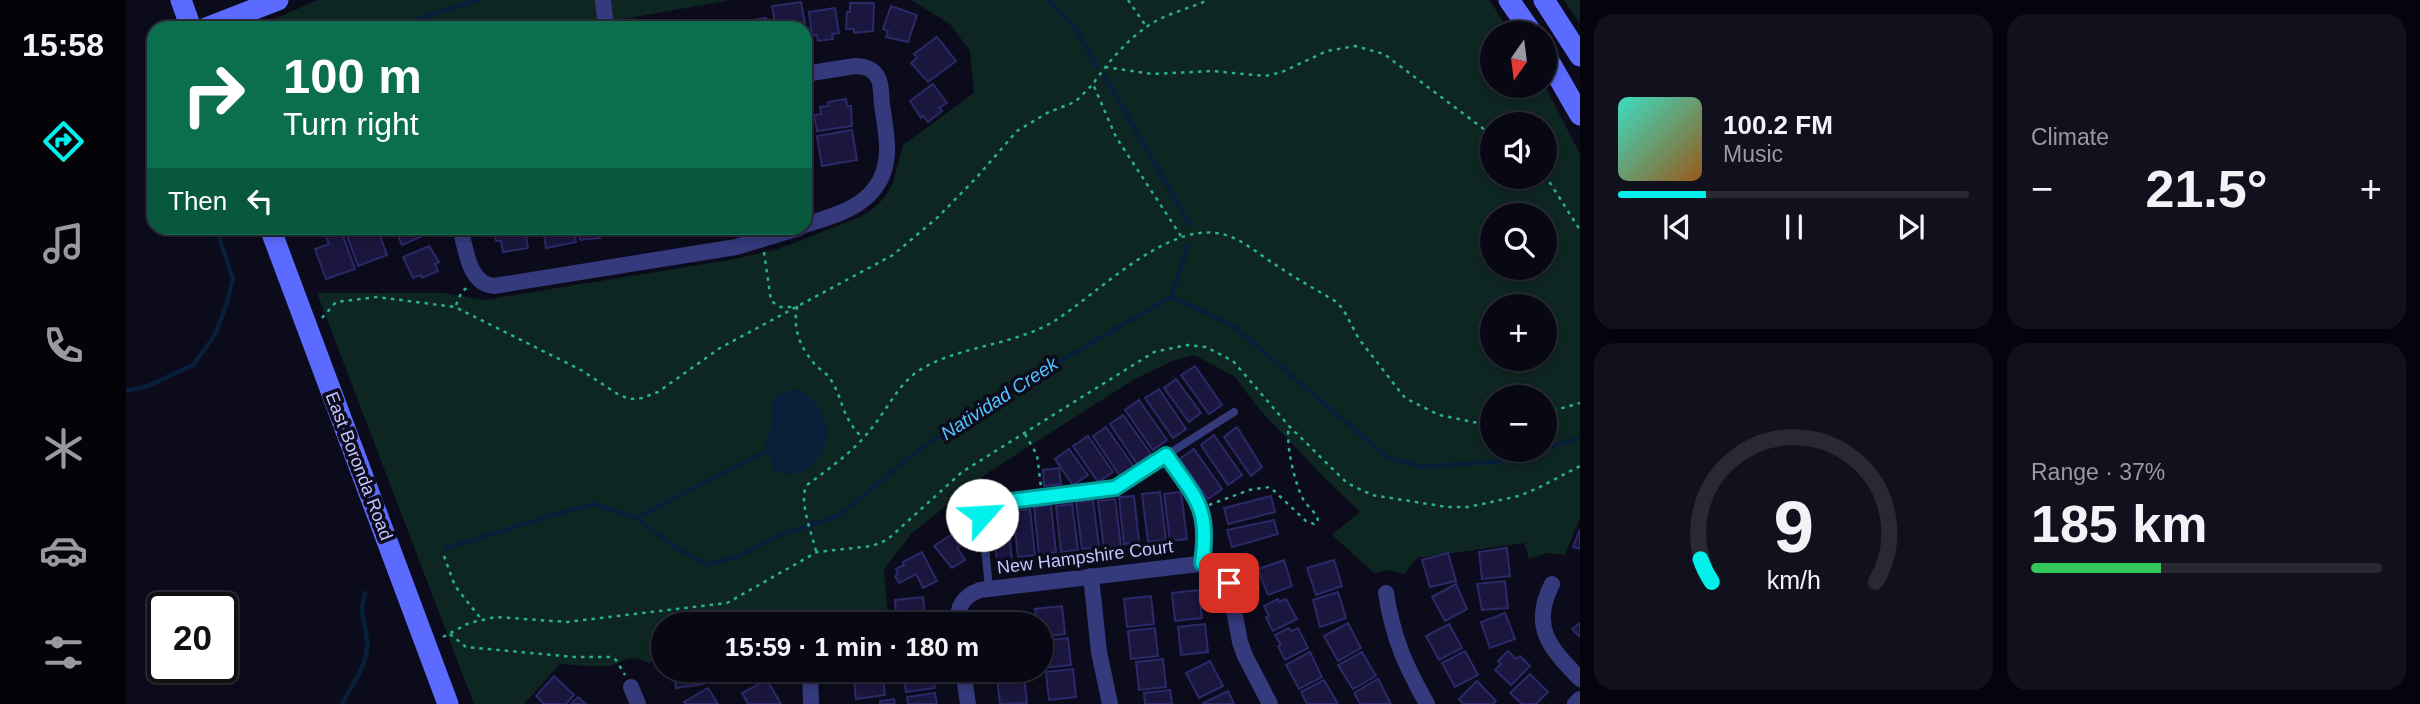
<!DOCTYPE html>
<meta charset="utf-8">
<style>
:root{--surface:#080815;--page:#11111e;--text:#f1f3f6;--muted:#989aa0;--line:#292934;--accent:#00f0ec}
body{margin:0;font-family:Helvetica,sans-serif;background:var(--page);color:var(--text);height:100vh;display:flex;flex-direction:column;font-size:26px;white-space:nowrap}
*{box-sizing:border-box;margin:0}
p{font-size:23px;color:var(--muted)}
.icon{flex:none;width:38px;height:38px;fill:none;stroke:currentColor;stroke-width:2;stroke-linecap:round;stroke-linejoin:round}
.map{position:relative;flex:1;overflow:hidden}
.drawer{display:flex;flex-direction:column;gap:14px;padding:14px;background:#04040c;width:840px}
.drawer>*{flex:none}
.top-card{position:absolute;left:21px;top:21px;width:665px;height:214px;border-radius:21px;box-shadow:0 4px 10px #0003,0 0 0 2px var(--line);background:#0b6e4f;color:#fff;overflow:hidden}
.needle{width:46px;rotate:194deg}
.controls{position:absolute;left:1354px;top:21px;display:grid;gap:14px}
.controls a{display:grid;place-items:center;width:77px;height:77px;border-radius:50%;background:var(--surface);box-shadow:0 4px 10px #0003,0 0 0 2px var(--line);font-size:35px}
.speed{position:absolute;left:21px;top:592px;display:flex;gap:14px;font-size:35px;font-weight:700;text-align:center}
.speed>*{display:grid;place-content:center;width:91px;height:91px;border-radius:50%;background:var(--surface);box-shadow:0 4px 10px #0003,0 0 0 2px var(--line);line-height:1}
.speed .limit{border:4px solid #111;border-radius:10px;background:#fff;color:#111}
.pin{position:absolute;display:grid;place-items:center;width:60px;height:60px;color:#fff;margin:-30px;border-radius:14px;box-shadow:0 4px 10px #0006}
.me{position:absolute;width:77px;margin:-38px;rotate:64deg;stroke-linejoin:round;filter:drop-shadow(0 0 5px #0008)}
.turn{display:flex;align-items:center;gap:24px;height:147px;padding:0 21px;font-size:32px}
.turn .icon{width:91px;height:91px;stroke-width:2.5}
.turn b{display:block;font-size:49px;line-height:60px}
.then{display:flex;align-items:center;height:66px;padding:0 21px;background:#0003;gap:14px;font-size:26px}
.big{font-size:52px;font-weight:700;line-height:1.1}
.drawer .tile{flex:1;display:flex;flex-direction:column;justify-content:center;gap:10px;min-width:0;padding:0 24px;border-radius:21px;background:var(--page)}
.drawer .dial{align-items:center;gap:0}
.dial svg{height:182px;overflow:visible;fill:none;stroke:var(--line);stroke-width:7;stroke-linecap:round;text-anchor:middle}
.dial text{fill:var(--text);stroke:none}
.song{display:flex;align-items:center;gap:21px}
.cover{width:84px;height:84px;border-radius:10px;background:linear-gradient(135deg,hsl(170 70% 55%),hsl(30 70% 35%))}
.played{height:7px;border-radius:4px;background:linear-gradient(90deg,var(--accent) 25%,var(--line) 25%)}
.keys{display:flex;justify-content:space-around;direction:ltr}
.heat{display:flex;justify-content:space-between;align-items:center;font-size:38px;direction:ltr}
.charge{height:10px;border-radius:5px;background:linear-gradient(90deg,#34c759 37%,var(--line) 0)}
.drawer .tiles{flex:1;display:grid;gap:14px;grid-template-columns:repeat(2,1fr)}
.trip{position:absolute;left:525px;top:612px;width:402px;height:70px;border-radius:35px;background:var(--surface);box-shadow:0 4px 10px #0003,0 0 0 2px var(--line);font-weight:700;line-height:70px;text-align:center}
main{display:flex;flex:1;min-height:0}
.tabs{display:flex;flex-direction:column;width:126px;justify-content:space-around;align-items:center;background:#030308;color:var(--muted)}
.tabs .icon{width:49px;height:49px}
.tabs .current{color:var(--accent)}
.tabs b{font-size:32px;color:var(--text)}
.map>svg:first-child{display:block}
</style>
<main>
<nav class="tabs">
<b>15:58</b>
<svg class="icon current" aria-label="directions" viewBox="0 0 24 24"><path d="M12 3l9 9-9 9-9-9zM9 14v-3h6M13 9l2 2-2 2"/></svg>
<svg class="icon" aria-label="music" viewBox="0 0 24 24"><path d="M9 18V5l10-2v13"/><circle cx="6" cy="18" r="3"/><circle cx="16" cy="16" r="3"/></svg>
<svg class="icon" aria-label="phone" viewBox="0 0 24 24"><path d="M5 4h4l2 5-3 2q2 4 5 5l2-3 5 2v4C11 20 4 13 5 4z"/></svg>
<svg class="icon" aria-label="climate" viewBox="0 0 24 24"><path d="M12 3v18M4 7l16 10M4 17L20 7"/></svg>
<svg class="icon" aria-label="car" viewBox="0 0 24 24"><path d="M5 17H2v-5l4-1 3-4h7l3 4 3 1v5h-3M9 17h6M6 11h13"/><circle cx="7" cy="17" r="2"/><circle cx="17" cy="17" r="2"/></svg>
<svg class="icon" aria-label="filters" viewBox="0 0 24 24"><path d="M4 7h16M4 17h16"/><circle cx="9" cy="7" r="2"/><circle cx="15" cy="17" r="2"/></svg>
</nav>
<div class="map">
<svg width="1454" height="704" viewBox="0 0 1454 704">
<rect width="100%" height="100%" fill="#0b0b1c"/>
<g fill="#0e2622" fill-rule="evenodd">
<path d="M192,0H605L447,28H127Z"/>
<path d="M785,0H1363L1385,33H1367V86H1419L1454,154V518L1439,555L1421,553L1403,559L1398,543L1291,558L1278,574L1263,570L1248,573L1206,535L1234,512L1198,477L1133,409L1108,376L1068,355L1046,361L1007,380L860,474L786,533L758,569L762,617L740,625H537V655L523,663C496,651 500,665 480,666C465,667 449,665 434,664L398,704H348L191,293H318L358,300L609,259L652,249L734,217L748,208L759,197L767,183L777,145L848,93L844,51L824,24ZM1367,124H1419V177H1367ZM1367,215H1419V268H1367ZM1367,306H1419V359H1367ZM1367,397H1419V450H1367Z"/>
<path d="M1438,0H1454V24Z"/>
</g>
<path fill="#071f38" d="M669,389C725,412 700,487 649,472L639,444L646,423V402L653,394Z"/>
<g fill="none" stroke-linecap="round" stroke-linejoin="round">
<g stroke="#071f38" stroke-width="4.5">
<path d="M922,0L950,29L971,66"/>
<path d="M263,28L352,0"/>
<path d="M978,75L1064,225"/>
<path d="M1045,297L1106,325L1261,457L1296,467L1375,461L1413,450"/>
<path d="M1045,297L1062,245"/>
<path d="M0,391L22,386L67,365L89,335L101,303L107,279L90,228"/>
<path d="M1419,448L1454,438"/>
<path d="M510,518L641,451"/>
<path d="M319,549L433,513L467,504L510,518L543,543L581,565L614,556L649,537L714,515L785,456L881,389L941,357L1045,297"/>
<path d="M216,704C225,686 243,663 241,642C240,619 232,619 239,593"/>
</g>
</g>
<g fill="#1a163d" stroke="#2d286a" stroke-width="2">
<path d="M675,2L682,41H679V28H650L646,6Z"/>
<path d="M724,3H748L747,31L728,33V29H720L721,12H724Z"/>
<path d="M765,6L791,15L782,42L760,37L762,31L757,29Z"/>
<path d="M709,8L713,33L706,34L707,39L692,41L691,35L686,36L683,12Z"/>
<path d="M640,18L641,28H614L613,22Z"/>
<path d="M608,22L609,28H585V26Z"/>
<path d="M573,24L574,28H544Z"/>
<path d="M811,37L830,61L802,82L785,63L791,58L788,54Z"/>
<path d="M807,84L821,103L813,108L816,111L802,122L797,116L795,118L784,101Z"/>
<path d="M720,99L721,106H725L726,126L691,131L688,115L695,114L694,107L703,106L702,102Z"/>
<path d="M726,130L731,160L696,166L691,136Z"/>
<path d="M679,165L680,171L683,170L687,189L680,190L679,193Z"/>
<path d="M235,228H251L261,255L232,266L220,233Z"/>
<path d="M269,228H297L299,235L276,245Z"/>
<path d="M368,228H399L402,248L377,252L375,241H370Z"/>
<path d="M417,228H447L450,242L420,248Z"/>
<path d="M452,228H479L480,233L473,235L474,238L454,240Z"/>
<path d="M490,228H518L519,233L500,236L499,231L491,232Z"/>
<path d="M522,228H540V229L523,231Z"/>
<path d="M215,231L229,269L200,279L189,249L203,244L200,237Z"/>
<path d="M303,246L313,262L309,264L312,271L296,278L295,275L287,278L277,257Z"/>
<path d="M1069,366L1096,405L1083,414L1055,375Z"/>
<path d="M1050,379L1075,413L1063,422L1038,388Z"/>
<path d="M1033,389L1060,429L1047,438L1019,398Z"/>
<path d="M1013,400L1041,440L1027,450L999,410Z"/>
<path d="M997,415L1025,454L1011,464L984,424Z"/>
<path d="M980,427L1008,467L994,476L967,436Z"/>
<path d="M1111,427L1136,467L1125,476L1098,437Z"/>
<path d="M1088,435L1116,475L1102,485L1075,445Z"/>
<path d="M962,436L987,472L972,482L947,446Z"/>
<path d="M943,449L962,475L947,485L929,459Z"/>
<path d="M1068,449L1096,489L1082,499L1054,459Z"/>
<path d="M933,468L935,484L918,486L917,470Z"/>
<path d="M1034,492L1040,540L1022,542L1016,494Z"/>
<path d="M1055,492L1061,539L1044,541L1038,494Z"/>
<path d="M1008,496L1013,542L998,544L993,497Z"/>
<path d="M1145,496L1149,512L1102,524L1098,508Z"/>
<path d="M989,499L995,546L978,548L972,501Z"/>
<path d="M967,500L973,547L956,549L950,502Z"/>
<path d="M946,504L952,550L935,552L930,506Z"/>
<path d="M925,505L930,552L913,554L908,507Z"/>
<path d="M904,509L909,555L892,557L887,511Z"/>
<path d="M881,514L886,560L871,561L866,515Z"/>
<path d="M1148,520L1152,534L1106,547L1101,530Z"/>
<path d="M837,527L844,539L831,548L839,560L826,568L808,546Z"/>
<path d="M1454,529V549L1447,547Z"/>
<path d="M1381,548L1384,576L1356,579L1353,552Z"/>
<path d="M796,552L811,581L797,588L790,574L773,583L769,576L772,574L770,569L778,565L777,562Z"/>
<path d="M1322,553L1330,581L1304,587L1296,560Z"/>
<path d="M1158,560L1166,586L1142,595L1132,569Z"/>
<path d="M1208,560L1216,586L1190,595L1181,568Z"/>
<path d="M1379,581L1382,608L1356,610L1351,584Z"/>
<path d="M1330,584L1341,609L1319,621L1306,597Z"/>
<path d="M1073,590L1076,618L1049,621L1046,593Z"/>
<path d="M1212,592L1220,618L1194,627L1187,600Z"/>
<path d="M1025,596L1028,624L1001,627L998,599Z"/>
<path d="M797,597L800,625H771L769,600Z"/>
<path d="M1152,599L1153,602L1160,599L1171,619L1147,631L1140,617L1143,616L1138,606Z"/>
<path d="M936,606L939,634L915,637V625H911L909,609Z"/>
<path d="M888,612L890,625H862L861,615Z"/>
<path d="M1379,613L1389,639L1364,648L1355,622Z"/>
<path d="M1222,623L1235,648L1212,661L1198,636Z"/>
<path d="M1454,623V637L1446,629Z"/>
<path d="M1079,624L1082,652L1055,655L1052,627Z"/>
<path d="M1323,624L1336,648L1313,660L1300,636Z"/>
<path d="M1029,628L1032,656L1005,659L1002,631Z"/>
<path d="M1163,628L1165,631L1172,628L1182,648L1159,660L1152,646L1155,645L1149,635Z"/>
<path d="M942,638L945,665L918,668L915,641Z"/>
<path d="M1339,651L1352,675L1329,687L1316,663Z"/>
<path d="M1382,651L1390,659L1394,656L1404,666L1385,685L1369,670L1375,664L1372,661Z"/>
<path d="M1184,652L1196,677L1173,689L1160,665Z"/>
<path d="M1236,652L1250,676L1227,689L1212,665Z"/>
<path d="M1037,659L1040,687L1013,690L1010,662Z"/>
<path d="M1084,661L1097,686L1073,698L1060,673Z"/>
<path d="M947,669L950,697L923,700L920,672Z"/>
<path d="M547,670H576L578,684L550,688Z"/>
<path d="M609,670H637L638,675L610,678Z"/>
<path d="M756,670L759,695L730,699L727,671Z"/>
<path d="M777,670H806L809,688L780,692Z"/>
<path d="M870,670H897V671L870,674Z"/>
<path d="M1404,674L1422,692L1410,704H1396L1384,693Z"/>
<path d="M898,675L901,703L874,704L871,678Z"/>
<path d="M428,676L448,695L440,704H418L410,696Z"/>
<path d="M1252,679L1265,704H1236L1233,702L1228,693Z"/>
<path d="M641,680L655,704H622L616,693Z"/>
<path d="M1198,680L1212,704H1181L1175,692Z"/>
<path d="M1351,681L1370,701L1367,704H1337L1333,699Z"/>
<path d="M582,688L592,704H559L558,702Z"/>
<path d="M1044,690L1046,704H1019L1018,693Z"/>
<path d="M1102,691L1108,704H1078L1077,703Z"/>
<path d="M809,693L811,704H782L781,697Z"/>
<path d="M452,697L460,704H445Z"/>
<path d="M768,699L769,704H754V701Z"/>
</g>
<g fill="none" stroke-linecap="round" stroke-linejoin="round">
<g stroke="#2aaf97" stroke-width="2.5" stroke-dasharray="3.5 5" stroke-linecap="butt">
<path d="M1002,0L1020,26"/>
<path d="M979,67L1026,74L1086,71L1139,76L1156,72L1201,51L1229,46L1258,54L1367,136"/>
<path d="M1419,175L1454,230"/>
<path d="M1055,236L990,137L967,84C981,63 1007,33 1030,21C1046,12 1065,8 1082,0"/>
<path d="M638,252L645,301L654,307H671C667,328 673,345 687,362C691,368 698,371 703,377C718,398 714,417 737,438"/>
<path d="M330,305L336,291L341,288"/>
<path d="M196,318L210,302L251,297L329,307L455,370L493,395L504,399L516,398L532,392L594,348L767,255L812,217L851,177L891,131L923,112L949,102L967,84"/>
<path d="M1419,413L1454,403"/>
<path d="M899,434L911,455L915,487"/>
<path d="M1083,505L1123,490L1144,487L1180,521L1188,524L1192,522C1192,513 1182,508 1177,499C1169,484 1159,443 1163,426"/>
<path d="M690,551C686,534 672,499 681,485C705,467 730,450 748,425C761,409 771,388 787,375C823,346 888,347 930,320C972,293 1037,226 1090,233C1112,235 1132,254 1150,265C1169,278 1189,289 1209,301L1217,309L1233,339L1279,398L1313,415L1367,426"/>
<path d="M318,556L329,586L355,619"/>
<path d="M324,634L340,647L448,657H484L490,660L499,675"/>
<path d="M317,637L343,623L370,617L441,622L601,603L691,552L746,546L761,540L836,472L1028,352L1061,345L1080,347L1107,361L1163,426L1221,483L1246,495L1321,507H1342L1393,496L1414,487L1454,466"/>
</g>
<g stroke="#343a7c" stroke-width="8">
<path d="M1040,455C1069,497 1084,509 1076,563"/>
<path d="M863,587L856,519L857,511L863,504L989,488L1108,412"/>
</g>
<g stroke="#343a7c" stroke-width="16">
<path d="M477,0L480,28"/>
<path d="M679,74L729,66C738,66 748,69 752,78C756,85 755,96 756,105C760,133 768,163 749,188C733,210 703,217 679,225"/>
<path d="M334,228C340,248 342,284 368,286L610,247L673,228"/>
<path d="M965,576L973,652L984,704"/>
<path d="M1426,584C1404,627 1424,648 1454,679"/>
<path d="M1260,593C1267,638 1279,665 1301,704"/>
<path d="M831,625C831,607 837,596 854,590L1081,563L1096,572L1103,583L1114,642L1119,656L1144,704"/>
<path d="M684,670L685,704"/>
<path d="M837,670L842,704"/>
<path d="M505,687L512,704"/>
<path d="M1449,704L1454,699"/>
</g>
<g stroke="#5c6bff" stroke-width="21">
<path d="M55,0L65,28"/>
<path d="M1383,0L1406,33"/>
<path d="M1418,0L1454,56"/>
<path d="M80,28L152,0"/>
<path d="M1419,54L1454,115"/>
<path d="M144,228L322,704"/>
</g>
</g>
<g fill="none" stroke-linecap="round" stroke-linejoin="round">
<g stroke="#009c99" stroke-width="18">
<path id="route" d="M856,515L860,507L868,503L989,488L1040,455C1070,499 1084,507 1076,563L1092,568L1103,583"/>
</g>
<use href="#route" stroke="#00f0ec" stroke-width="12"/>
</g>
<g text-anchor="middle" stroke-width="7" stroke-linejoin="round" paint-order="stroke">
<g font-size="18" fill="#c5c5ff" stroke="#0b0b1c">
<text transform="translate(233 466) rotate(69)" y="6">East Boronda Road</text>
<text transform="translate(959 557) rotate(-7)" y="6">New Hampshire Court</text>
</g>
<g font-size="19" font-style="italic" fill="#53c3ff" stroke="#0b0b1c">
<text transform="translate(873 398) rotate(-33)" y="7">Natividad Creek</text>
</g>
</g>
</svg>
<div class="controls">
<a><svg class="needle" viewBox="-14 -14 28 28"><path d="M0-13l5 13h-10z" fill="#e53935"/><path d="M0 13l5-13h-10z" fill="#989aa0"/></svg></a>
<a><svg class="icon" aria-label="sound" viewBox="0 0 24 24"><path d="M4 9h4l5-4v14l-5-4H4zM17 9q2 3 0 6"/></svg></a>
<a><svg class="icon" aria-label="search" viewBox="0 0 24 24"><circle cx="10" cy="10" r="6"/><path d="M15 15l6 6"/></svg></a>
<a>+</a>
<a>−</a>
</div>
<div class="speed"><div class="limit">20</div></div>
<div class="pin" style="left:1103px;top:583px;background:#d93025"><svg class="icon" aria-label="arrive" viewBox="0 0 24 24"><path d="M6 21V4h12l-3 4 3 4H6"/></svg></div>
<svg class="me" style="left:856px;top:515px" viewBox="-20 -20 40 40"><circle r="19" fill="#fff"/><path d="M0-13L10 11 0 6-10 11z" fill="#00f0ec"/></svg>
<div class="trip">15:59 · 1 min · 180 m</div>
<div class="top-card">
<div class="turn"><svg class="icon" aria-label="right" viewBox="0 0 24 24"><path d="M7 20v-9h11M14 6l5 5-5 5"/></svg><div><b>100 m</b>Turn right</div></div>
<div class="then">Then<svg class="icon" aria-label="left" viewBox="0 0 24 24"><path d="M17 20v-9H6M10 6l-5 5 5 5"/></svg></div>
</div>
</div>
<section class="drawer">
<div class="tiles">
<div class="tile">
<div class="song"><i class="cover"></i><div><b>100.2 FM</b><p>Music</p></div></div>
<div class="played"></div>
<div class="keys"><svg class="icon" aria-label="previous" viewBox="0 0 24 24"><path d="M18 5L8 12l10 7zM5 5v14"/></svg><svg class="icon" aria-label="pause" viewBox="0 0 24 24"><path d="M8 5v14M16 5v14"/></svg><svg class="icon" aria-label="next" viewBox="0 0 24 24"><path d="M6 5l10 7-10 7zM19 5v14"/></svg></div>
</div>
<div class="tile"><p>Climate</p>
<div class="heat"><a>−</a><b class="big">21.5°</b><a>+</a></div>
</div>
<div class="tile dial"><svg viewBox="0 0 100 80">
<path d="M14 69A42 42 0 1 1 86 69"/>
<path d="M14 69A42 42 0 0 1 9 59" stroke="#00f0ec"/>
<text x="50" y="56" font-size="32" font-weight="700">9</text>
<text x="50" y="72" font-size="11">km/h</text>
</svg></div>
<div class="tile"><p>Range · 37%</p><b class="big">185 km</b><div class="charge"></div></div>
</div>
</section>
</main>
